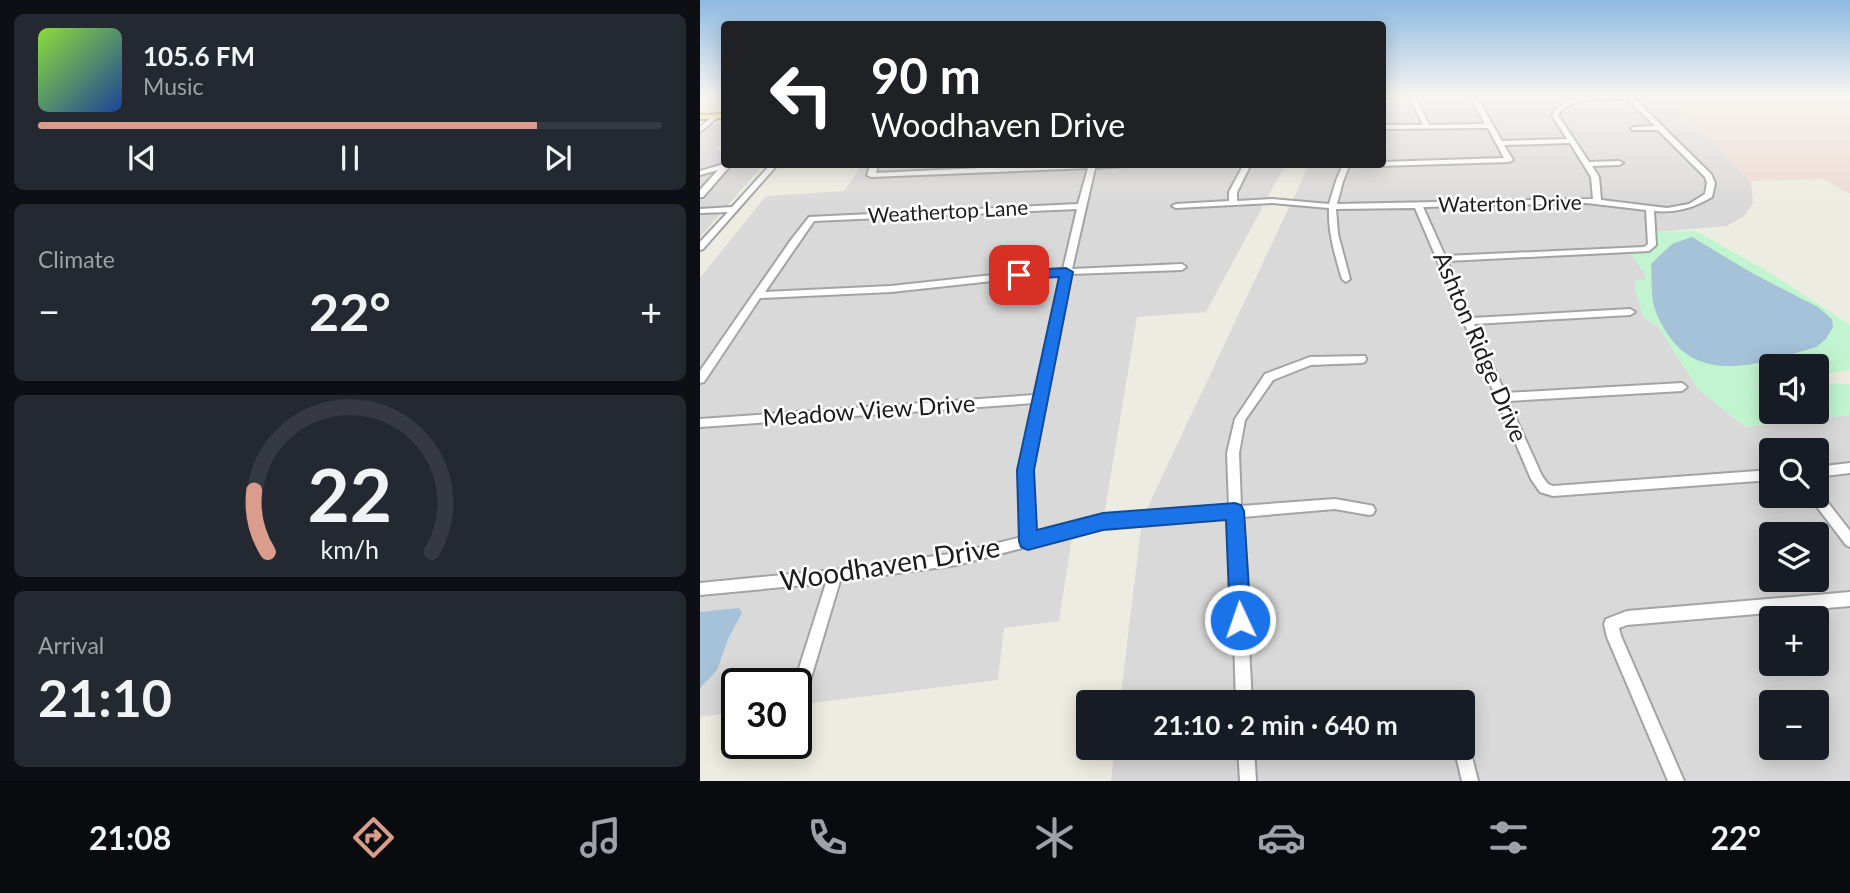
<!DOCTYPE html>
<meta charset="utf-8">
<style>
:root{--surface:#171b24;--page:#242831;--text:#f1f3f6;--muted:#9ea1a6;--line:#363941;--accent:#d99c8d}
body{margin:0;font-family:Lato,sans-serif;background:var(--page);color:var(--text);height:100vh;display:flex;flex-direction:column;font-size:26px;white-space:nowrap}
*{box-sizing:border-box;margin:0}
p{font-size:23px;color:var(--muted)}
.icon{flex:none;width:38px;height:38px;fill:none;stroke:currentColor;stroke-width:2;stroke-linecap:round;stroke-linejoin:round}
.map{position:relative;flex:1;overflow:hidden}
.panel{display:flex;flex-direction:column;gap:14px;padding:14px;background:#0d0f14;width:700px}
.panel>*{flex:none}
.top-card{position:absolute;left:21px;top:21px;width:665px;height:147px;border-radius:7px;box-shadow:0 4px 18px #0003;background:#202124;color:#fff;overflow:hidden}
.buttons{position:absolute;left:1059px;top:354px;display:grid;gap:14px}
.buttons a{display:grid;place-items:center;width:70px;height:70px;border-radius:7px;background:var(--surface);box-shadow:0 4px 18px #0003;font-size:35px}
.speed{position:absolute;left:21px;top:668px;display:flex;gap:14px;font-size:35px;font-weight:700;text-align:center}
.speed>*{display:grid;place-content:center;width:91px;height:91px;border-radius:50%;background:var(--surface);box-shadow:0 4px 18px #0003;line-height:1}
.speed .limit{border:4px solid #111;border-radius:10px;background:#fff;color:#111}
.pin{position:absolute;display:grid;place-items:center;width:60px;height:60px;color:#fff;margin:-30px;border-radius:14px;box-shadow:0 4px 10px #0006}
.me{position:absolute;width:77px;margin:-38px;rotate:357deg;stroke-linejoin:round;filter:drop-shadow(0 0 5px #0008)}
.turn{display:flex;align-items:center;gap:24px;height:147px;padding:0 35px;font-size:32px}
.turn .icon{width:91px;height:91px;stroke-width:2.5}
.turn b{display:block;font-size:49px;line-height:60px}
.big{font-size:52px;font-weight:700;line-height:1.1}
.panel .card{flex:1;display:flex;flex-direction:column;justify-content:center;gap:10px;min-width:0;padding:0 24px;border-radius:10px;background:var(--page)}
.panel .dial{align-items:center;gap:0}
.dial svg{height:182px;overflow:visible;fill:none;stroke:var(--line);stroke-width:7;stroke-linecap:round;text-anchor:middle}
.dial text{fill:var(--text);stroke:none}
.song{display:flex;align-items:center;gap:21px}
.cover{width:84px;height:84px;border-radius:10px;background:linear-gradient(135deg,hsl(90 70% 55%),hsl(220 70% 35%))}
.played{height:7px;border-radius:4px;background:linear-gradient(90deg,var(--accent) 80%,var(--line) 80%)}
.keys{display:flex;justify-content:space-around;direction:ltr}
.heat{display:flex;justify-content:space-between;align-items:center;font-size:38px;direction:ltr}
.trip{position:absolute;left:376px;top:690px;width:399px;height:70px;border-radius:7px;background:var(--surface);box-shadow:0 4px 18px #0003;font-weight:700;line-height:70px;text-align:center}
.tab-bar{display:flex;height:112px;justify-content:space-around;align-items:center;background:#090b0e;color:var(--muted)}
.tab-bar .icon{width:49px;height:49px}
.tab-bar .on{color:var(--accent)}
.tab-bar b{font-size:32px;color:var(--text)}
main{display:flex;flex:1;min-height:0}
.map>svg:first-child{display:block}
</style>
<main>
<section class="panel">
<div class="card">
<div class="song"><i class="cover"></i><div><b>105.6 FM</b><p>Music</p></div></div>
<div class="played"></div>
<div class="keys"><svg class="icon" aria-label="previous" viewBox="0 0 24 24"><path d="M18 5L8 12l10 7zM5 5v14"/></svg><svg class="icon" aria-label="pause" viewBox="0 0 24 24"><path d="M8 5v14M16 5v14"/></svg><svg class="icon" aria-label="next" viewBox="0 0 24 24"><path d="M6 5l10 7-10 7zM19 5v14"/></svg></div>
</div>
<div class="card"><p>Climate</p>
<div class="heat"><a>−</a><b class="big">22°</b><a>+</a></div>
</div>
<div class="card dial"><svg viewBox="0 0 100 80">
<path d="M14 69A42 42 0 1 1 86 69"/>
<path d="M14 69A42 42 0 0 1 8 42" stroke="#d99c8d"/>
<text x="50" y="56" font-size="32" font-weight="700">22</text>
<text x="50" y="72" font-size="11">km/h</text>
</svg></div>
<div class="card"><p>Arrival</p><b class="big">21:10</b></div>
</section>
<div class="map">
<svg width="1150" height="781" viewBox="0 0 1150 781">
<rect width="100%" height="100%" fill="#edece2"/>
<g fill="#dad9d9" fill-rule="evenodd">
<path d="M822,96H965L1051,181L1053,203L1044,216L1027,226L956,232V249L930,253L945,274V280H936L935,289L944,318L958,326L999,390L1046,427L1150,415V781H411L415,747H763V702H420L442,519L609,165L682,164L683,102ZM1071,450H1116V495H1071ZM1071,534H1116V579H1071ZM1071,618H1116V663H1071ZM1071,702H1116V747H1071Z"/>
<path d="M24,123V141L15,150H24V164L63,165L0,237V124Z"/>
<path d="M162,165H585L506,312L437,317L403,522L373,530L359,621L304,628L298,680L96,705V684H37V712L0,717V278L66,196L144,191Z"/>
</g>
<g fill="#edd9d2">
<path d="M0,96H24V113L0,114Z"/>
<path d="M965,96H1145L1150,99V194L1123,179L1051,181Z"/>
</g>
<path fill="#c1f5d0" d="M996,231L1074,275L1150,325V370L1117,375L1116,366H1071V383L1051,387L1071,386V411H1116L1117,383L1150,384V415L1046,427L999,390L958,326L944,318L935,289L936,280H945V274L929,252L956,249V232Z"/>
<g fill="#a5c2d8">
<path d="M992,237L1052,273L1118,307L1132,319L1133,327L1126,339L1116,347C1070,360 1008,386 972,340C963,328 956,316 953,302C951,290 952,276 951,264L972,244Z"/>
<path d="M39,608L42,613L28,639L17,670L0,688V612Z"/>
</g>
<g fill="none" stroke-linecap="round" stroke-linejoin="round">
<g stroke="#a3a3a3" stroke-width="4">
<g id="minor">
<path d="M709,96H715L729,125L785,124L770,96H776L802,141L867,139L852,115C870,90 904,96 932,96L962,126L964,127L965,129L1011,174L1015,183L1012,197C993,208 976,213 954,211L956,245L949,251L747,261L772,318L930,309L935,312L930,315L774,324L805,393L982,383L987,387L982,391L808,401L842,476L848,484L853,486L1071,470V480L853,496L840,492L831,479L715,208L636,209L638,234L650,279L646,282L642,279C635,255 628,233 629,208L572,203L476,208L472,206L476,204L529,201V192L544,164H551L537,192V201L572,199L629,204L636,181L643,164H650L643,181L637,204L893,199L891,177L870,143L804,145L813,160L809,162L679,166L682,164V162L804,158L788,128L682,129V125H723ZM899,98L927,99L955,126L934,127L931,129L932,130H958L1005,177L1007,183L1005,194L989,204L967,208L901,200L899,177L892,166L919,165L923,163L919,161L889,162L858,115C868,101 883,100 899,98ZM887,203L946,210L948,244L944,247L745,256L723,207Z"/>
<path d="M13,116L18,117L0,132V127Z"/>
<path d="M24,164L30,166L3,197H0V190L18,170L0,175V171Z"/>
<path d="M71,164H78L3,249L0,250V242L28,212L0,213V209L32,207Z"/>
<path d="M171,164H178L176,173L365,164H430L427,166L395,168L372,269L482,264L486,267L482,270L370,274L331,470L334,534L403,517L529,507L527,453L535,419L565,374L610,357L665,356L666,359L665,362L661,363L611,365L573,380L545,420L539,453L541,506L635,499L669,505L673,506L675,510L673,514L669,515L635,509L542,517L552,702H536L530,518L403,527L257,565L140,581L105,698L102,703L97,706L96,684H94L126,583L0,595V583L135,570L257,553L322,537L319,470L334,403L0,427V419L335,395L362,275L338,276L191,292L60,298L4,382L0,383V371L91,240L109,217L378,204L388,168L171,177L167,175ZM377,209L363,269L338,270L191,286L65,292L114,221Z"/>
<path d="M1150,463V473L1116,477V467Z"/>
<path d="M1116,490L1119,491L1150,531V547L1146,545L1111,499L1109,495H1116Z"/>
<path d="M1150,592V606L927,625L919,628L921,636L984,781H968L907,637L904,624L906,619L927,611Z"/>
<path d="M763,740L768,741L778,781H762L754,747H763Z"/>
<path d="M538,747H554L556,781H540Z"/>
</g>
</g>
<g stroke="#8b7c09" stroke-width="4">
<g id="major">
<path d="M682,96H702L682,99Z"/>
<path d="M24,114V118L0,119V115Z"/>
</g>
</g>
<use href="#minor" fill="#fff" fill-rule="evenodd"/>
<use href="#major" fill="#f5e29f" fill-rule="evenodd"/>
</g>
<linearGradient id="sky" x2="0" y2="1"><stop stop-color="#8dbae2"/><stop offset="0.47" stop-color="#f7f6f2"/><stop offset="1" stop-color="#f7f6f2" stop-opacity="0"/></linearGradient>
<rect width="1150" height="205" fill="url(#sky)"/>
<path fill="#1a73e8" stroke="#114b97" stroke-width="2" d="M366,268L373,272L334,470L337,530L403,513L535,503L541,505L544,511L551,620L547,627L540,630L533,627L530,620L526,520L403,530L328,550L321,547L319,541L317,470L359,277L319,279L312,275L319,271Z"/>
<g text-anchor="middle" stroke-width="5" stroke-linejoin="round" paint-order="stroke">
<g font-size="21" fill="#1c1c1c" stroke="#fff">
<text transform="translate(810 204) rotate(-1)" y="7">Waterton Drive</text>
<text transform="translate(248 212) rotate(-3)" y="7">Weathertop Lane</text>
</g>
<g font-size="24" fill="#1c1c1c" stroke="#fff">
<text transform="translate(780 347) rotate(67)" y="8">Ashton Ridge Drive</text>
<text transform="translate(169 411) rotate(-4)" y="8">Meadow View Drive</text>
</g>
<g font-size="28" fill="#1c1c1c" stroke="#fff">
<text transform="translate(190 564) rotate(-9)" y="10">Woodhaven Drive</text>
</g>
</g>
</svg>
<div class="buttons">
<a><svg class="icon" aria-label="sound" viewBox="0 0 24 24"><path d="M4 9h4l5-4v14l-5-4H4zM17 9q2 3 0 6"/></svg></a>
<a><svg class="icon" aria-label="search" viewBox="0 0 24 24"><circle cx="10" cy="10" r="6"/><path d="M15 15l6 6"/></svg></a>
<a><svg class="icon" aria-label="layers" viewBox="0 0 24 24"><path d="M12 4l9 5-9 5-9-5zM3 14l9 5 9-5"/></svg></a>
<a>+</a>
<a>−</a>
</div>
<div class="speed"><div class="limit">30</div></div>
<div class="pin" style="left:319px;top:275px;background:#d93025"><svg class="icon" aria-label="arrive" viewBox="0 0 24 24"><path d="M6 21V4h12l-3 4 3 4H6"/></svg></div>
<svg class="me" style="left:540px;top:620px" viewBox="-20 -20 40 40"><circle r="17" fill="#1a73e8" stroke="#fff" stroke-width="3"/><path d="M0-11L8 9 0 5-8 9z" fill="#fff"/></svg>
<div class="trip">21:10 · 2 min · 640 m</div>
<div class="top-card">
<div class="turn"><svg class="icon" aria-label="left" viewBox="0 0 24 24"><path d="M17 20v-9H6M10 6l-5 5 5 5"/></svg><div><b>90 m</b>Woodhaven Drive</div></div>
</div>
</div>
</main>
<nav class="tab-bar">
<b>21:08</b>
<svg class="icon on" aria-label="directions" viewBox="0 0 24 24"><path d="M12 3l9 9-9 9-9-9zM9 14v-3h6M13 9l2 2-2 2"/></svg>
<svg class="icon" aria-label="music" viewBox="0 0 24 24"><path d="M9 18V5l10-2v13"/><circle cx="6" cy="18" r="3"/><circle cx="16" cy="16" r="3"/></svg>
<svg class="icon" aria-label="phone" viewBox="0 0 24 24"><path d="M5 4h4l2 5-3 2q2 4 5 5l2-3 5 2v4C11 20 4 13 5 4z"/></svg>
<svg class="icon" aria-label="climate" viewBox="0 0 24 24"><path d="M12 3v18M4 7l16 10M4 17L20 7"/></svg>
<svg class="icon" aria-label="car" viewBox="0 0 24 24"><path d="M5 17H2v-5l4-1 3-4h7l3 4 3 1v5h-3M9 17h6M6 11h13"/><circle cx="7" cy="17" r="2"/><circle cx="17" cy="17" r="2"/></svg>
<svg class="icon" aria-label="filters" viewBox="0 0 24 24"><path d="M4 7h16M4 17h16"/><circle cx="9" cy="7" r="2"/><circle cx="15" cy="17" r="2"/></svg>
<b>22°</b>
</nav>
